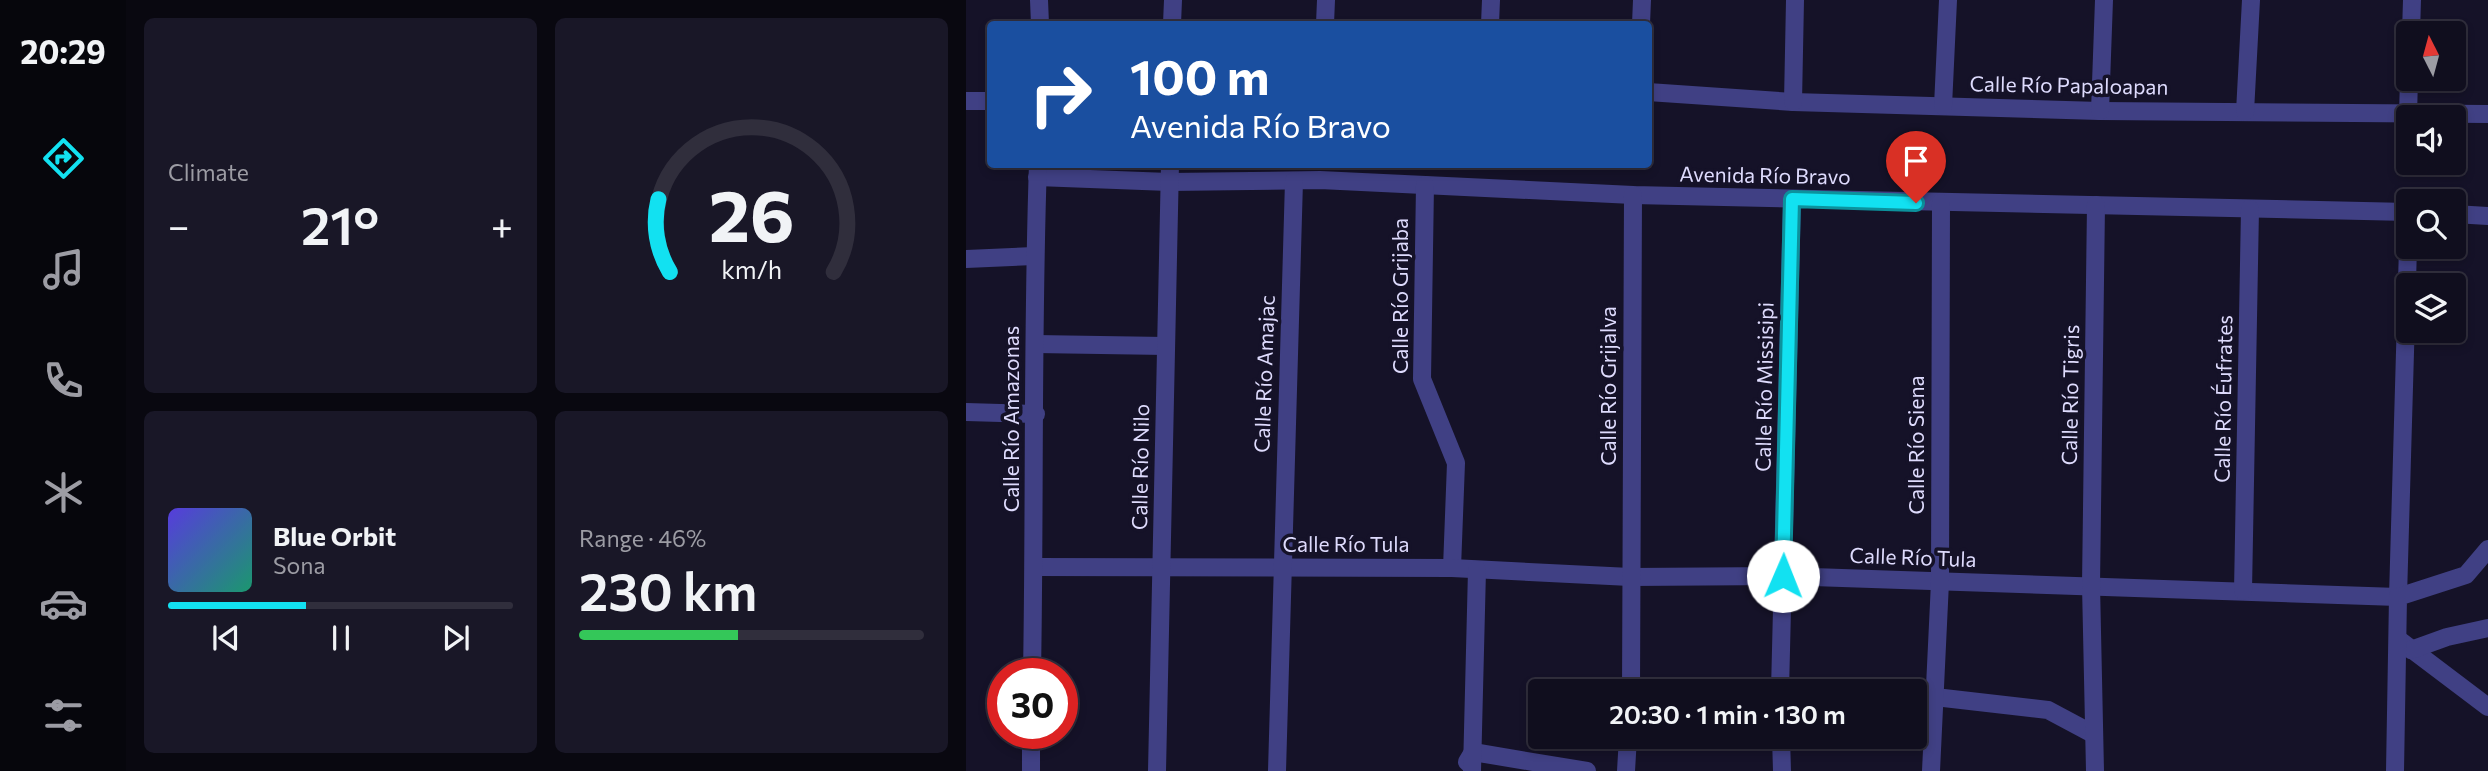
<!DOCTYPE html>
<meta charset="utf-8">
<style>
:root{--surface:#100e1e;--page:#191727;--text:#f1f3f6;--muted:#9c9ca4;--line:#302e3c;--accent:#12e1f1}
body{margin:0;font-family:Commissioner,sans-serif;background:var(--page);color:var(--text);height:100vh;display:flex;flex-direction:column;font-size:26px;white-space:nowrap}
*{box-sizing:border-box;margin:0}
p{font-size:23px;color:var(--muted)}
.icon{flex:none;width:38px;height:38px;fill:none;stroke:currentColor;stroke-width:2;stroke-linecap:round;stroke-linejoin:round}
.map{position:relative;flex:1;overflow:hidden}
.details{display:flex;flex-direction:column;gap:18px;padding:18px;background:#090810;width:840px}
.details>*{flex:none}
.banner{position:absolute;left:21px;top:21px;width:665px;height:147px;border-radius:7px;box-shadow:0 4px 10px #0003,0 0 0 2px var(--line);background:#1a4fa0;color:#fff;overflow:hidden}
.needle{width:46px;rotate:354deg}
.controls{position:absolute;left:1430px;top:21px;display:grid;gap:14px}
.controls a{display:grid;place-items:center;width:70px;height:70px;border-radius:7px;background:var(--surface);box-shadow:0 4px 10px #0003,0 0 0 2px var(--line);font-size:35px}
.speed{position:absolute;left:21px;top:658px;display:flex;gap:14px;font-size:35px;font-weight:700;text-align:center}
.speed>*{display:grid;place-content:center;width:91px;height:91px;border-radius:50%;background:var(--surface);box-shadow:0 4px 10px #0003,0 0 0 2px var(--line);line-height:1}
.speed .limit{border:10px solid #d22;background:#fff;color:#111}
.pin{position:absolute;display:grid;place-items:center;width:60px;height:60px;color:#fff;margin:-72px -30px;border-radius:50% 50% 50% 0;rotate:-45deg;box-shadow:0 0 7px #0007}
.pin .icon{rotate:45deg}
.me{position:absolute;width:77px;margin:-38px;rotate:1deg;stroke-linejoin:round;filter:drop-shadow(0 0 5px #0008)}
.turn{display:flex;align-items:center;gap:24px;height:147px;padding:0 28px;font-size:32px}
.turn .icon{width:91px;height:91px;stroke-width:2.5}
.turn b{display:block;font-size:49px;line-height:60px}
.big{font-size:52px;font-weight:600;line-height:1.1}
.details .widget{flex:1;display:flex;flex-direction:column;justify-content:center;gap:10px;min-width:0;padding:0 24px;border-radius:10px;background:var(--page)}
.details .dial{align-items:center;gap:0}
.dial svg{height:182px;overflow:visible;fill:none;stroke:var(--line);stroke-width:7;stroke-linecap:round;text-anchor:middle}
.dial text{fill:var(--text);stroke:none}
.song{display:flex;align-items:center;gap:21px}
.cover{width:84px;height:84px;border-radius:10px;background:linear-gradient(135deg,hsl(250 70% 55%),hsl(160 70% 35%))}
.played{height:7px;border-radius:4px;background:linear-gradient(90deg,var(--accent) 40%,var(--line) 40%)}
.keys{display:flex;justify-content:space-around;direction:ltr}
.heat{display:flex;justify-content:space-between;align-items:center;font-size:38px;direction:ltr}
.charge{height:10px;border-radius:5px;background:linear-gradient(90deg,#34c759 46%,var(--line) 0)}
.details .tiles{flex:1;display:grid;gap:18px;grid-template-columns:repeat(2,1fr)}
.trip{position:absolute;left:562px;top:679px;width:399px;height:70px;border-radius:7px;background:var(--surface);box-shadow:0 4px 10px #0003,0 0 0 2px var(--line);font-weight:600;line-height:70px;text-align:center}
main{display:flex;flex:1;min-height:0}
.tabs{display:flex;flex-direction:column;width:126px;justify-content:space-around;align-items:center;background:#06060c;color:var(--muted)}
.tabs .icon{width:49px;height:49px}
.tabs .active{color:var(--accent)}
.tabs b{font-size:32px;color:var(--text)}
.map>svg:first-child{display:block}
</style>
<main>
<nav class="tabs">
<b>20:29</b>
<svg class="icon active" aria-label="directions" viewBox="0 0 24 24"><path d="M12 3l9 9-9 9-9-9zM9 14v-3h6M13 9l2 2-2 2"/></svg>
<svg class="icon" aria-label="music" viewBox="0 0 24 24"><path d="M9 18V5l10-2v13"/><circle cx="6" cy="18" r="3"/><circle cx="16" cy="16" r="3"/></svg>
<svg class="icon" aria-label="phone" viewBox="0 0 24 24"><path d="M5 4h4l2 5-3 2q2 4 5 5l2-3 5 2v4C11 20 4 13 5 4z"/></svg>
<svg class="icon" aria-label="climate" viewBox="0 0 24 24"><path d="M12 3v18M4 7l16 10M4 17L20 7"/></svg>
<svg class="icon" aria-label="car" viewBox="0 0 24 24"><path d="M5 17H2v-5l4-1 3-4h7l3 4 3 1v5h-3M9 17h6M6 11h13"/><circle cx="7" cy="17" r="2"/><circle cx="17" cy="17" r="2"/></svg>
<svg class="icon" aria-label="filters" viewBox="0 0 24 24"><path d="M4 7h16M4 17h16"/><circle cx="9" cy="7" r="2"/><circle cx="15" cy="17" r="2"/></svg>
</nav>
<section class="details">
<div class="tiles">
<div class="widget"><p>Climate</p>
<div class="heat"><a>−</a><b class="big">21°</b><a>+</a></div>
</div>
<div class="widget dial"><svg viewBox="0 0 100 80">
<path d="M14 69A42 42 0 1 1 86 69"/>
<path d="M14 69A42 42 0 0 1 9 37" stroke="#12e1f1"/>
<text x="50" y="56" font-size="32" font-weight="700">26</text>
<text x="50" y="72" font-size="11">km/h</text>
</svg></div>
<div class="widget">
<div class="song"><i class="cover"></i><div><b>Blue Orbit</b><p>Sona</p></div></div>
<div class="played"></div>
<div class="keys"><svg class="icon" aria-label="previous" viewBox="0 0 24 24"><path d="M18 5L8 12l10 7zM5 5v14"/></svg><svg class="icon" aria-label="pause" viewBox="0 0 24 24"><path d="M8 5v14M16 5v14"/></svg><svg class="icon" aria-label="next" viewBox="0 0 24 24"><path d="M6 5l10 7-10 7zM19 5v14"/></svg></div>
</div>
<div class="widget"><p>Range · 46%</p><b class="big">230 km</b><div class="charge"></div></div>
</div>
</section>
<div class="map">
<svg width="1522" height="771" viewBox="0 0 1522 771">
<rect width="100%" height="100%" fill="#151228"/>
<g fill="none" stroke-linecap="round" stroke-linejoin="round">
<g stroke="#404084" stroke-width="18">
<path d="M73,0L74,24"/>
<path d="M206,24L207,0"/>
<path d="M359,24L360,0"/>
<path d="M524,24L525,0"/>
<path d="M675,24L676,0"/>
<path d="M1445,33L1446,0"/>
<path d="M682,92L827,102L1134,111L1522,114"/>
<path d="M0,101H24"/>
<path d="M827,102L829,0"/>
<path d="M977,106L982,0"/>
<path d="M1134,111L1138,0"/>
<path d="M1279,112L1285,0"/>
<path d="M1442,115L1443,79"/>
<path d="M71,177L203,182L354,180L667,195L1442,212"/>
<path d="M459,185L456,379L490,463L486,568"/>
<path d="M1488,214L1522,216"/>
<path d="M0,259L68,256"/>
<path d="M69,344L200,346"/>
<path d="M0,412L70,414"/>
<path d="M68,567L486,568L664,577L817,576L1432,597L1442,247"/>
<path d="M1277,591L1284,209"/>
<path d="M1432,639L1522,707"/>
<path d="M1445,650L1481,637L1522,628"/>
<path d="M66,674C69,504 66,334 72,164"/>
<path d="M665,691L667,195"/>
<path d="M814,691L826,199"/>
<path d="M969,697L1082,710L1127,734"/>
<path d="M815,737L816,771"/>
<path d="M501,762L507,752L621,771"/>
<path d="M65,771V733"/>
<path d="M191,771L204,164"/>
<path d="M311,771L328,181"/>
<path d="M506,771L511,570"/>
<path d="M660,771L662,737"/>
<path d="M965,771L974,582L975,203"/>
<path d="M1129,771L1125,585L1130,205"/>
<path d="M1429,771L1432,597L1500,575L1522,549"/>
</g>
</g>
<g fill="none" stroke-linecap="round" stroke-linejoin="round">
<g stroke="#0c929d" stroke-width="18">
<path id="route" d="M817,576L826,199L950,203"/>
</g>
<use href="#route" stroke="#12e1f1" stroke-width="12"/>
</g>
<g text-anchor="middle" stroke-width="7" stroke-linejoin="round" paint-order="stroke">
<g font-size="21" fill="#dedbfd" stroke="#151228">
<text transform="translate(1103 86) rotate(1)" y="7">Calle Río Papaloapan</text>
<text transform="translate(799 176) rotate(1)" y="7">Avenida Río Bravo</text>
<text transform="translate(435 296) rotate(-90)" y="7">Calle Río Grijaba</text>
<text transform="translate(299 374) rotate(-88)" y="7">Calle Río Amajac</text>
<text transform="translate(643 386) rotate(-90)" y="7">Calle Río Grijalva</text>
<text transform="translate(799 387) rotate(-89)" y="7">Calle Río Missisipi</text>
<text transform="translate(1105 395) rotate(-89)" y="7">Calle Río Tigris</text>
<text transform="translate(1258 399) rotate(-89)" y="7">Calle Río Éufrates</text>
<text transform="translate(46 419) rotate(-90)" y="7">Calle Río Amazonas</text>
<text transform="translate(951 445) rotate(-90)" y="7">Calle Río Siena</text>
<text transform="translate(175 467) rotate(-89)" y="7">Calle Río Nilo</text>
<text x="380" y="552">Calle Río Tula</text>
<text transform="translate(947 558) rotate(2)" y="7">Calle Río Tula</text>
</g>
</g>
</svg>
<div class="controls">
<a><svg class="needle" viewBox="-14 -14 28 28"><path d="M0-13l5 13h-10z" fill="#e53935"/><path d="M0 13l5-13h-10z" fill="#9c9ca4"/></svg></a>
<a><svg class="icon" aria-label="sound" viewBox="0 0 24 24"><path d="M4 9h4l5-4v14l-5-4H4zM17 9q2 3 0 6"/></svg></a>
<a><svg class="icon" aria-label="search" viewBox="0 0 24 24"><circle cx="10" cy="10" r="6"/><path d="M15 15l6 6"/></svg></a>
<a><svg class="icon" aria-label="layers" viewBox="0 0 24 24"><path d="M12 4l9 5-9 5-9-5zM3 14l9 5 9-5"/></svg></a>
</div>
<div class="speed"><div class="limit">30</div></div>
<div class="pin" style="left:950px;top:203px;background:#d93025"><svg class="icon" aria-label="arrive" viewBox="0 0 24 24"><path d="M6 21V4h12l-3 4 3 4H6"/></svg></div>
<svg class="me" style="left:817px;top:576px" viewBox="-20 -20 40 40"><circle r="19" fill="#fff"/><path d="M0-13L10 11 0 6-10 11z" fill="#12e1f1"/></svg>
<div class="trip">20:30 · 1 min · 130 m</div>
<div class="banner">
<div class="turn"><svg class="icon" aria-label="right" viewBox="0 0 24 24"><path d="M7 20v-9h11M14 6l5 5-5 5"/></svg><div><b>100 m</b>Avenida Río Bravo</div></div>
</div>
</div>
</main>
